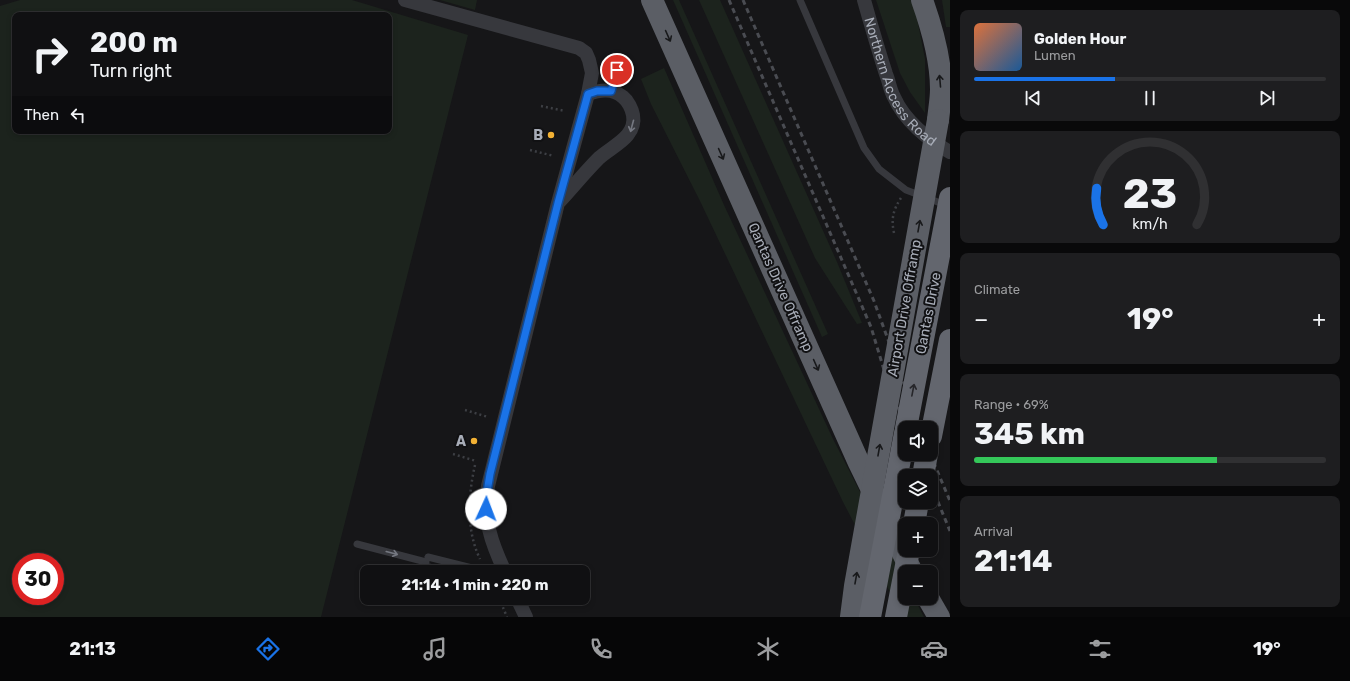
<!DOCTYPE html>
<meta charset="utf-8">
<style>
:root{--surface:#101012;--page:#1e1e20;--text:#f1f3f6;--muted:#9c9d9f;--line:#303032;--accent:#1a73e8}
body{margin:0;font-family:Rubik,sans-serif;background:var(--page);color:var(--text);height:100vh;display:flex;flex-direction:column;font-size:15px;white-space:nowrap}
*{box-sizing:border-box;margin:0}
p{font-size:13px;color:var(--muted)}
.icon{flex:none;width:22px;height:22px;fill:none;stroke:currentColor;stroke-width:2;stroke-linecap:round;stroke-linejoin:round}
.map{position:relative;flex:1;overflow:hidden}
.sheet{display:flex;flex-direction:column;gap:10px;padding:10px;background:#09090a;width:400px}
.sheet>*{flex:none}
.guide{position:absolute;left:12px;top:12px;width:380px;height:122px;border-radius:8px;box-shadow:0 2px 6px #0003,0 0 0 1px var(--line);background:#101012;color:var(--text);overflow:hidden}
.tools{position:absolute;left:898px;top:421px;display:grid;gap:8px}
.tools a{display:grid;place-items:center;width:40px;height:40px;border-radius:8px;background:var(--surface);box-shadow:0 2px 6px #0003,0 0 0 1px var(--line);font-size:20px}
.speed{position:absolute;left:12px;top:553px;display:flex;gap:8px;font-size:20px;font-weight:700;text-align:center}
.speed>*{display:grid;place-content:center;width:52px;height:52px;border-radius:50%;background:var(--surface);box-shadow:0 2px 6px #0003,0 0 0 1px var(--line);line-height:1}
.speed .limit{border:6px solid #d22;background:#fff;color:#111}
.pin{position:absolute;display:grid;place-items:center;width:34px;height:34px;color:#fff;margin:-17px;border:2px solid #fff;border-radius:50%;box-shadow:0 1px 4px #0007}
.me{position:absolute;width:44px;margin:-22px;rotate:2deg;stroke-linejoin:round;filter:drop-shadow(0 0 3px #0008)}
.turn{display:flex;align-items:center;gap:14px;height:84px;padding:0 12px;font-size:18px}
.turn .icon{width:52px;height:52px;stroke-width:2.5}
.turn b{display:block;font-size:28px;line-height:34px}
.then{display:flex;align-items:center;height:38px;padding:0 12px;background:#0003;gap:8px;font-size:15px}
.big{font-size:30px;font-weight:700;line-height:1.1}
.sheet .card{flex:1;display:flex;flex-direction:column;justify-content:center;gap:6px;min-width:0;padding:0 14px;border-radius:8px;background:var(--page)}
.sheet .dial{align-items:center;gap:0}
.dial svg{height:104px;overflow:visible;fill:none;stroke:var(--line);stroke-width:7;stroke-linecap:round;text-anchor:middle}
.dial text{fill:var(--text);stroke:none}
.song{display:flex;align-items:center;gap:12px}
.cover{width:48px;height:48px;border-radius:6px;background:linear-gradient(135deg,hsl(20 70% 55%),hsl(210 70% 35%))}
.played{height:4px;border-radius:2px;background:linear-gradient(90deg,var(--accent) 40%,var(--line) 40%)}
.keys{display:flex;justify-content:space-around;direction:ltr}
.heat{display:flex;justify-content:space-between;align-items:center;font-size:22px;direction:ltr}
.charge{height:6px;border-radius:3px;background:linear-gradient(90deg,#34c759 69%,var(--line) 0)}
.trip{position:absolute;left:360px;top:565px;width:230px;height:40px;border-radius:8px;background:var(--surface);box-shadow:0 2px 6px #0003,0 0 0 1px var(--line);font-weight:700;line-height:40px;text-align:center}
.tabs{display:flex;height:64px;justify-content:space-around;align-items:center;background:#060607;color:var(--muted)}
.tabs .icon{width:28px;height:28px}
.tabs .selected{color:var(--accent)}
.tabs b{font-size:18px;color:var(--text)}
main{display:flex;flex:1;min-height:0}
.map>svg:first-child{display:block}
</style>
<main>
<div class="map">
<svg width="950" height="617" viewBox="0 0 950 617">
<rect width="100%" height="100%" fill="#161618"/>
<g fill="#1c231d" fill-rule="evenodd">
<path d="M20,0H352L468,35L321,617H0V6ZM15,15H389V131H15ZM21,562H55V596H21Z"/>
<path d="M440,0H477L475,10Z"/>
<path d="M673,0H679L828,334L822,337Z"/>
<path d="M699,0H720L837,262L862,323L857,324L815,258Z"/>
<path d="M876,0H911L916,13L925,59V113L910,92L900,73Z"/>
<path d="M942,0H950V27H946Z"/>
<path d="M664,68L724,205L833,439L905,580V598H914L924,617H903L843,502L700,201L651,104L641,79Z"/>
</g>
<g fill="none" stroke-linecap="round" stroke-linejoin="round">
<g stroke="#3d3f44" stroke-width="2.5" stroke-dasharray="2 3" stroke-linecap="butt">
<path d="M541,106L565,111"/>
<path d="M530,150L554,156"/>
<path d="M894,233C891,219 893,210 901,198"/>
<path d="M465,410L488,417"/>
<path d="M453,454L476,461"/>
<path d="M475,465C468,496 466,530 480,559"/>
<path d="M499,598L507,617"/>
</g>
<g stroke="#37383d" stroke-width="7">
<path d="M800,0L864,148L879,169L906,190L943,204H946"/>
<path d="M611,91L619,59"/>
<path d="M357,544L426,562"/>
<path d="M428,557L488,572"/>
<path d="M425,566L448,572"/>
</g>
<g stroke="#37383d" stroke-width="14">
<path d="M405,0L579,48L586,53L589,60L592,73L588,94L558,203L488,486C483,520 491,542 505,572"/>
<path id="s1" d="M864,0C871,25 878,49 886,74C889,81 890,90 894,97C904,120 928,140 950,152"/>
<path d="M560,201C573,187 585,172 599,158C612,146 637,137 633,115C632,109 628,101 623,97C612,88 600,90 588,94"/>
<path d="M517,598L526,617"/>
</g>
<g stroke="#5b5e65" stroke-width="22">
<path d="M652,0L859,463L912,572"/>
<path d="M922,0C932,28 941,59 941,89C941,99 939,110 938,120"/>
<path d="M928,598L939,617"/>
</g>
<g stroke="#63666e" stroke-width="22">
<path d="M931,436L950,340"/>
<path d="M914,524L918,502"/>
</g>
<g stroke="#4a4c52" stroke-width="3" stroke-dasharray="5 4" stroke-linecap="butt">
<path d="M729,0L871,327L888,383L907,428"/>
<path d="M743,0L874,301L920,428"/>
<path d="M918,454L927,476"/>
<path d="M930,454L950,501"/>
<path d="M931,485L950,531"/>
</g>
<path stroke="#5b5e65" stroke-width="22" d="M851,617L855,586L938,120"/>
<g stroke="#63666e" stroke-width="22">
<path d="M906,428L950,198"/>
<path d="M923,476L927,454"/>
<path d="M870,617L905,433"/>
<path d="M896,617L909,550"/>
</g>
</g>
<defs><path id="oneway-shaft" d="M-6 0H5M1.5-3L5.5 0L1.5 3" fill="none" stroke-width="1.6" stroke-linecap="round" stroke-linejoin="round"/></defs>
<g stroke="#18191b">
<use href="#oneway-shaft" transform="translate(668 36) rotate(66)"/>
<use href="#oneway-shaft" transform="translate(940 81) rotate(-95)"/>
<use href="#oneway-shaft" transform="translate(721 154) rotate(66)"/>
<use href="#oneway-shaft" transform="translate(919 226) rotate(-80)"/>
<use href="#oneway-shaft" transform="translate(816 365) rotate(66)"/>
<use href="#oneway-shaft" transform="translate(879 450) rotate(-80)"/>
<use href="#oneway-shaft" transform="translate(856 578) rotate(-80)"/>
</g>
<g stroke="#757881">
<use href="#oneway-shaft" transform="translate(632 126) rotate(105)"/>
<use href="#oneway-shaft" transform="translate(392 553) rotate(15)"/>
</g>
<use stroke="#26262a" href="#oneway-shaft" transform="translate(913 390) rotate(-79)"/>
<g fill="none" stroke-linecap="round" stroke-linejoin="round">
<g stroke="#114b97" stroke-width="10">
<path id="route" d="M486,509V498L490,474L558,203L588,94L597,91H611L617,70"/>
</g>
<use href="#route" stroke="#1a73e8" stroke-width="7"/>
</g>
<g fill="#f2b134" stroke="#111113" stroke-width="1.5">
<circle cx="551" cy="135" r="4"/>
<circle cx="474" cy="441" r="4"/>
</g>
<g text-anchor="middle" stroke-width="4" stroke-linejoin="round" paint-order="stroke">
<g font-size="14" fill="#a8adb8" stroke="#111113">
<text dy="5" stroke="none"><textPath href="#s1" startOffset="91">Northern Access Road</textPath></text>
<text transform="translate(781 287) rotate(66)" y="5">Qantas Drive Offramp</text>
<text transform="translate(904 308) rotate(-80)" y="5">Airport Drive Offramp</text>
<text transform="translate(928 313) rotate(-79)" y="5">Qantas Drive</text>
</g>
<g font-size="14" font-weight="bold" fill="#a8adb8" stroke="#111113" text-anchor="end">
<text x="543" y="140">B</text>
<text x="466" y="446">A</text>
</g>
</g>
</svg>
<div class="tools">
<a><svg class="icon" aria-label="sound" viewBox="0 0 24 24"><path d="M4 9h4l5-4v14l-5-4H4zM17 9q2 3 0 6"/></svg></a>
<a><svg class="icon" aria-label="layers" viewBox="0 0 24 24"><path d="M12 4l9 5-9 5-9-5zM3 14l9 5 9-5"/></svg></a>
<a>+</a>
<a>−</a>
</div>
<div class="speed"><div class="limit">30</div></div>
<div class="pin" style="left:617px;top:70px;background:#d93025"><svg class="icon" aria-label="arrive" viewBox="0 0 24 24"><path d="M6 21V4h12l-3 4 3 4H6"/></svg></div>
<svg class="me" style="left:486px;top:509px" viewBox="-20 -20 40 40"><circle r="19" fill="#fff"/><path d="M0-13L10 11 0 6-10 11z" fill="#1a73e8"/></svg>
<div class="trip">21:14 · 1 min · 220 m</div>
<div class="guide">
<div class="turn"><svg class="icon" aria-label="right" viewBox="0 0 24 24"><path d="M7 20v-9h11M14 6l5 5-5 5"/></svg><div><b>200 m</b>Turn right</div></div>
<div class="then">Then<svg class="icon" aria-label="left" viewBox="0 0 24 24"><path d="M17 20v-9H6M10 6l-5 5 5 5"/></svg></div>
</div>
</div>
<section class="sheet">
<div class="card">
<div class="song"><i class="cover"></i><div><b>Golden Hour</b><p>Lumen</p></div></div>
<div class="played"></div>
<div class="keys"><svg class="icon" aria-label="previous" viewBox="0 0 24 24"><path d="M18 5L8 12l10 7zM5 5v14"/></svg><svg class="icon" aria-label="pause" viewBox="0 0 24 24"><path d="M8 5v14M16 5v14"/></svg><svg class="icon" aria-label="next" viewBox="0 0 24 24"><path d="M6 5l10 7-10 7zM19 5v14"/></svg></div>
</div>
<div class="card dial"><svg viewBox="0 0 100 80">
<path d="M14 69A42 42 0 1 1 86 69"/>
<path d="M14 69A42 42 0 0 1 9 41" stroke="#1a73e8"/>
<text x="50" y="56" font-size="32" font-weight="700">23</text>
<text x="50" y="72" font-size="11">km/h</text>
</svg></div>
<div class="card"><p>Climate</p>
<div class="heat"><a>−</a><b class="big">19°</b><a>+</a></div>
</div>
<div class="card"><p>Range · 69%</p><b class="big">345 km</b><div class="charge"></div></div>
<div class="card"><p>Arrival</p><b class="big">21:14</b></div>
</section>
</main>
<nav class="tabs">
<b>21:13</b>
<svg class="icon selected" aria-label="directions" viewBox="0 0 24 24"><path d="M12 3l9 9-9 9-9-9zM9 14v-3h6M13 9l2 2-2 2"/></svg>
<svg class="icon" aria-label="music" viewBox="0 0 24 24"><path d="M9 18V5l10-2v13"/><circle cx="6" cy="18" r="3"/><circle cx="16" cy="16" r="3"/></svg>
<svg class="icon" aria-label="phone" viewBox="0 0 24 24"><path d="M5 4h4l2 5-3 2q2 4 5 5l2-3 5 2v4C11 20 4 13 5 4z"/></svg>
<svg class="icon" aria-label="climate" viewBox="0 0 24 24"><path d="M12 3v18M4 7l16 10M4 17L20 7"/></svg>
<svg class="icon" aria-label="car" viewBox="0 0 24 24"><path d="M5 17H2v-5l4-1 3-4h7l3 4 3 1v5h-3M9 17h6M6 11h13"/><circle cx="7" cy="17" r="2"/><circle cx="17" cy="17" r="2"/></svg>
<svg class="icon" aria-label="filters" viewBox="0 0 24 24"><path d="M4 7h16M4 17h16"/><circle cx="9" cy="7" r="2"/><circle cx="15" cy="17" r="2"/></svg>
<b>19°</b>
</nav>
